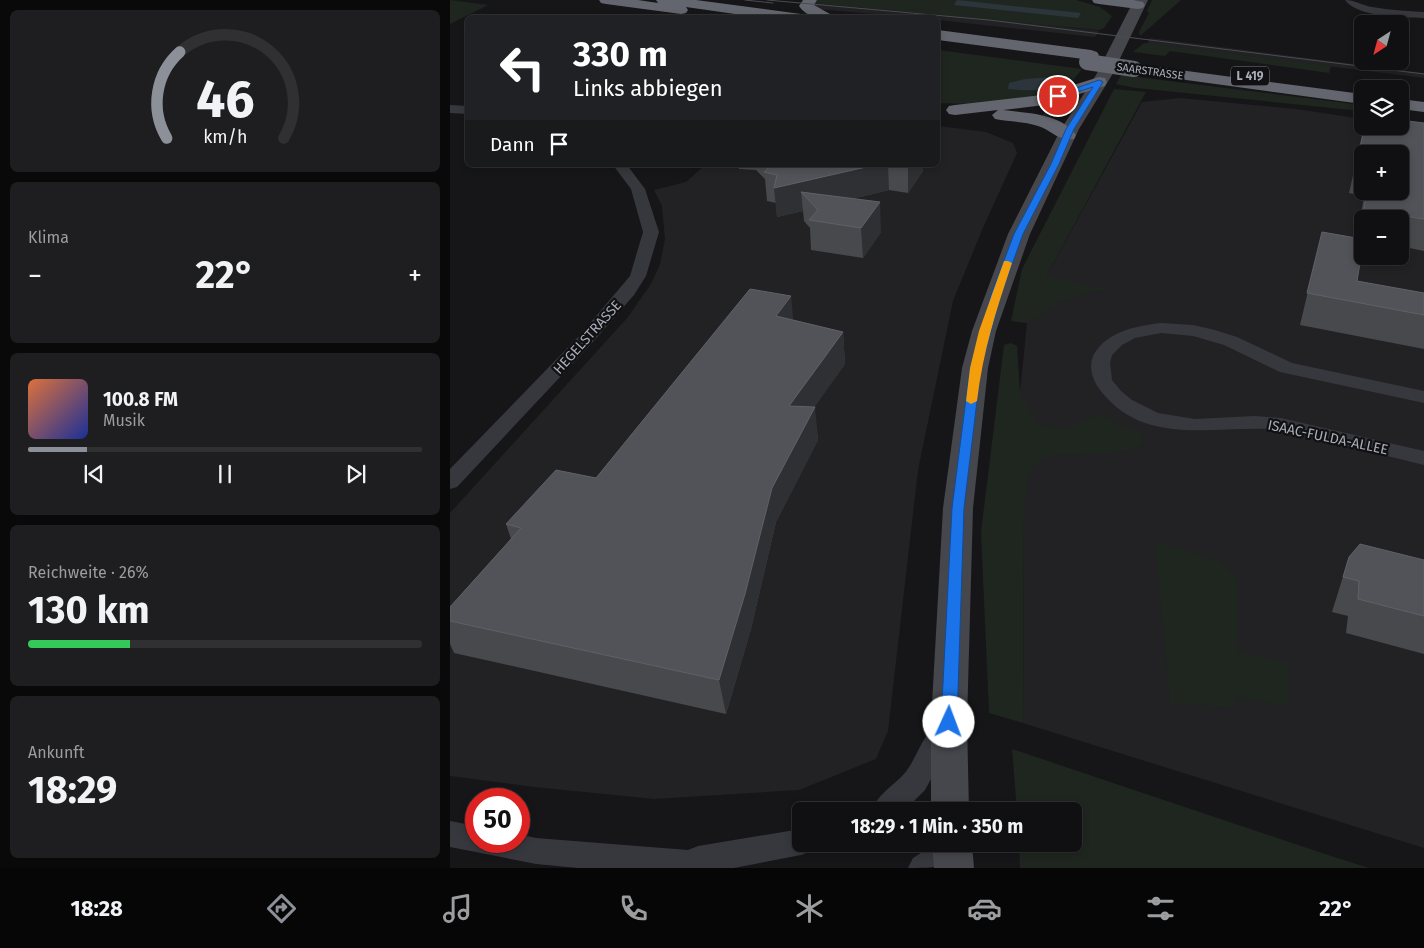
<!DOCTYPE html>
<html lang="de">
<meta charset="utf-8">
<style>
:root{--surface:#101012;--page:#1e1e20;--text:#f1f3f6;--muted:#9c9d9f;--line:#303032;--accent:#8c9099}
body{margin:0;font-family:"Fira Sans",sans-serif;background:var(--page);color:var(--text);height:100vh;display:flex;flex-direction:column;font-size:19px;white-space:nowrap}
*{box-sizing:border-box;margin:0}
p{font-size:16px;color:var(--muted)}
.icon{flex:none;width:28px;height:28px;fill:none;stroke:currentColor;stroke-width:2;stroke-linecap:round;stroke-linejoin:round}
.map{position:relative;flex:1;overflow:hidden}
.panel{display:flex;flex-direction:column;gap:10px;padding:10px;background:#09090a;width:450px}
.panel>*{flex:none}
.banner{position:absolute;left:15px;top:15px;width:475px;height:152px;border-radius:8px;box-shadow:0 2px 8px #0003,0 0 0 1px var(--line);background:#202124;color:#fff;overflow:hidden}
.needle{width:32px;rotate:216deg}
.controls{position:absolute;left:904px;top:15px;display:grid;gap:10px}
.controls a{display:grid;place-items:center;width:55px;height:55px;border-radius:8px;background:var(--surface);box-shadow:0 2px 8px #0003,0 0 0 1px var(--line);font-size:25px}
.speed{position:absolute;left:15px;top:788px;display:flex;gap:10px;font-size:25px;font-weight:700;text-align:center}
.speed>*{display:grid;place-content:center;width:65px;height:65px;border-radius:50%;background:var(--surface);box-shadow:0 2px 8px #0003,0 0 0 1px var(--line);line-height:1}
.speed .limit{border:8px solid #d22;background:#fff;color:#111}
.pin{position:absolute;display:grid;place-items:center;width:42px;height:42px;color:#fff;margin:-21px;border:2px solid #fff;border-radius:50%;box-shadow:0 1px 5px #0007}
.me{position:absolute;width:55px;margin:-28px;rotate:2deg;stroke-linejoin:round;filter:drop-shadow(0 0 4px #0008)}
.turn{display:flex;align-items:center;gap:18px;height:105px;padding:0 25px;font-size:22px}
.turn .icon{width:65px;height:65px;stroke-width:2.5}
.turn b{display:block;font-size:35px;line-height:42px}
.then{display:flex;align-items:center;height:48px;padding:0 25px;background:#0003;gap:10px;font-size:19px}
.big{font-size:38px;font-weight:700;line-height:1.1}
.panel .tile{flex:1;display:flex;flex-direction:column;justify-content:center;gap:8px;min-width:0;padding:0 18px;border-radius:8px;background:var(--page)}
.panel .dial{align-items:center;gap:0}
.dial svg{height:130px;overflow:visible;fill:none;stroke:var(--line);stroke-width:7;stroke-linecap:round;text-anchor:middle}
.dial text{fill:var(--text);stroke:none}
.song{display:flex;align-items:center;gap:15px}
.cover{width:60px;height:60px;border-radius:8px;background:linear-gradient(135deg,hsl(20 70% 55%),hsl(230 70% 35%))}
.played{height:5px;border-radius:2px;background:linear-gradient(90deg,var(--accent) 15%,var(--line) 15%)}
.keys{display:flex;justify-content:space-around;direction:ltr}
.heat{display:flex;justify-content:space-between;align-items:center;font-size:28px;direction:ltr}
.charge{height:8px;border-radius:4px;background:linear-gradient(90deg,#34c759 26%,var(--line) 0)}
.trip{position:absolute;left:342px;top:802px;width:290px;height:50px;border-radius:8px;background:var(--surface);box-shadow:0 2px 8px #0003,0 0 0 1px var(--line);font-weight:700;line-height:50px;text-align:center}
.tabs{display:flex;height:80px;justify-content:space-around;align-items:center;background:#060607;color:var(--muted)}
.tabs .icon{width:35px;height:35px}
.tabs .on{color:var(--accent)}
.tabs b{font-size:22px;color:var(--text)}
main{display:flex;flex:1;min-height:0}
.map>svg:first-child{display:block}
</style>
<main>
<section class="panel">
<div class="tile dial"><svg viewBox="0 0 100 80">
<path d="M14 69A42 42 0 1 1 86 69"/>
<path d="M14 69A42 42 0 0 1 22 16" stroke="#8c9099"/>
<text x="50" y="56" font-size="32" font-weight="700">46</text>
<text x="50" y="72" font-size="11">km/h</text>
</svg></div>
<div class="tile"><p>Klima</p>
<div class="heat"><a>−</a><b class="big">22°</b><a>+</a></div>
</div>
<div class="tile">
<div class="song"><i class="cover"></i><div><b>100.8 FM</b><p>Musik</p></div></div>
<div class="played"></div>
<div class="keys"><svg class="icon" aria-label="previous" viewBox="0 0 24 24"><path d="M18 5L8 12l10 7zM5 5v14"/></svg><svg class="icon" aria-label="pause" viewBox="0 0 24 24"><path d="M8 5v14M16 5v14"/></svg><svg class="icon" aria-label="next" viewBox="0 0 24 24"><path d="M6 5l10 7-10 7zM19 5v14"/></svg></div>
</div>
<div class="tile"><p>Reichweite · 26%</p><b class="big">130 km</b><div class="charge"></div></div>
<div class="tile"><p>Ankunft</p><b class="big">18:29</b></div>
</section>
<div class="map">
<svg width="974" height="868" viewBox="0 0 974 868">
<rect width="100%" height="100%" fill="#161618"/>
<g fill="#222225" fill-rule="evenodd">
<path d="M362,3L540,19L649,31L645,37L488,20V18L460,17L365,9Z"/>
<path d="M700,38L974,73V78L697,44Z"/>
<path d="M730,98L846,109L912,119V126H950L974,123V848L573,723L574,514L570,392L577,323L597,275L692,102ZM912,154H950V191H912ZM912,219H950V256H912Z"/>
<path d="M488,126L536,132L563,143L567,153L532,230L503,301L468,470L438,731L426,759L349,790L204,799L84,787L0,776V513L178,317L201,284L210,264L215,239L212,206L204,190L236,182L255,165H488Z"/>
</g>
<g fill="#1e261f">
<path d="M0,0L38,5L0,24Z"/>
<path d="M365,0H626L650,7L662,16L654,28L649,30L362,3Z"/>
<path d="M702,0H731L690,36L689,32L699,13L697,11Z"/>
<path d="M694,43L881,66L879,73L720,51L715,56L683,52Z"/>
<path d="M488,50L632,69L624,79L588,98L522,104L488,103Z"/>
<path d="M671,75L912,105V111L686,88L666,84Z"/>
<path d="M664,89L696,92L597,275L645,287L663,289L640,292L611,302L577,323L561,321L572,269Z"/>
<path d="M625,95L612,117L592,116L603,101Z"/>
<path d="M561,343L567,346L570,392L586,421L599,427L617,429L646,415L656,417L694,435L691,446L665,453L605,455L586,463L578,477L574,514L573,723L539,713L531,532L554,345Z"/>
<path d="M705,542L769,561L787,577L788,652L838,662L839,706L787,697L785,708L720,703Z"/>
<path d="M562,749L875,854L919,868H570L569,844H624V811H567Z"/>
</g>
<g fill="#2c353c">
<path d="M507,0L631,13L628,18L504,5Z"/>
<path d="M614,76L618,78C599,93 581,91 558,89L559,83L575,79Z"/>
</g>
<g fill="none" stroke-linecap="round" stroke-linejoin="round">
<g fill="#37383d" fill-rule="evenodd">
<path d="M895,0C905,0 911,5 922,7C939,10 957,11 974,12V18C952,17 909,18 895,0Z"/>
<path d="M0,105L18,106V114L0,113Z"/>
<path d="M163,165H177L195,189L209,232L196,276L184,295L142,343L7,487L0,489V469L130,335L180,276L193,232L181,189Z"/>
<path d="M711,323L743,325L765,330L787,337L842,363L974,391V403L830,372L774,345L743,336L711,333L685,338L672,345L662,355L660,363L662,380L671,391L682,400L708,413L745,419L804,416L831,418L974,451V465L831,430C768,423 696,450 650,390C642,379 638,366 644,354C658,331 686,326 711,323Z"/>
<path d="M493,722L502,725L506,733L475,790L454,811H421C427,795 443,786 454,774C468,758 473,729 493,722Z"/>
<path d="M0,821L26,826V841H69V834L86,838L238,850L248,846L351,829V844H365L361,851L351,855L284,868H128L86,864L0,847Z"/>
<path d="M485,844H514L517,849C506,868 481,868 458,868L463,858Z"/>
</g>
<g fill="#45474d" fill-rule="evenodd">
<path d="M684,0H698L662,75L629,129L580,234L546,331L538,368L523,508L517,722L519,811H481V722L493,508L512,368L522,331L558,234L611,129L646,75Z"/>
<path d="M482,844H522L524,868H484Z"/>
</g>
<g fill="#63666e" fill-rule="evenodd">
<path d="M149,0H188L208,3L206,0H246L351,14L358,18H313L236,7L238,10L236,13L231,14L156,4L151,3Z"/>
<path d="M353,0H367L364,5L387,18C372,18 359,20 349,6Z"/>
<path d="M642,0H683L693,2L695,5L693,8L688,9L649,4L644,3Z"/>
<path d="M488,30L641,50L647,52L649,55L647,58L641,60L488,40Z"/>
<path d="M684,64L912,94V104L678,72L676,69L678,66Z"/>
<path d="M649,77L655,78L657,82L655,86L594,105L553,110C576,113 611,113 626,135L624,139C609,142 601,130 588,126C574,121 559,122 545,119L542,115L548,110L505,115L499,114L496,110L499,106L505,105L592,95Z"/>
<path d="M950,99L974,102V112L950,109Z"/>
</g>
<g stroke="#4a4c52" stroke-width="1">
<path d="M295,0L323,3"/>
<path d="M317,0L539,20L974,74"/>
</g>
<path stroke="#63666e" stroke-width="16" d="M637,62L684,69"/>
</g>
<g fill="#47494d" fill-rule="evenodd">
<path d="M974,123V251L950,246V219H912V251L907,281L974,293V349L850,325L872,232L907,238L914,196L899,193L914,126ZM912,154L950,191H912Z"/>
<path d="M288,165H473V171L458,193L439,190L402,199L431,232L413,258L361,250L360,228L354,221L353,211L327,217L326,203L317,201L315,179L306,170L289,169Z"/>
<path d="M343,320L393,332L395,364L364,407L368,440L326,522L301,629L276,714L4,653L0,644V607L61,539L56,524L146,478Z"/>
<path d="M899,557L974,560V654L896,633L898,616L882,612Z"/>
</g>
<g fill="#2f3033">
<path d="M425,165H438L439,190L366,208L351,192L353,211L327,217L324,188Z"/>
<path d="M458,165H473V171L458,193Z"/>
<path d="M430,202L431,232L413,258L411,228Z"/>
<path d="M341,296L344,327L326,316Z"/>
<path d="M393,332L395,364L342,439L339,406Z"/>
<path d="M365,407L368,440L326,522L301,629L276,714L269,680L322,488Z"/>
</g>
<g fill="#525359" stroke="#5f6168">
<path d="M950,120L974,123V219L943,214V219H941L913,214L917,191H950V154H912V166L906,165L915,126H950Z"/>
<path d="M321,165H425L324,188L327,175L314,172Z"/>
<path d="M351,192L430,202L411,228L359,220L368,210Z"/>
<path d="M872,232L912,239V251L907,281L974,293V315L857,293Z"/>
<path d="M300,289L341,296L326,316L393,332L339,406L365,407L322,488L295,594L269,680L0,621V607L71,528L56,524L106,470L146,478Z"/>
<path d="M910,544L974,560V616L908,599L909,581L893,577L899,557Z"/>
</g>
<path fill="#1a73e8" stroke="#114b97" d="M649,80L653,82L624,129L609,164L573,234L551,295L531,368L514,508L507,722L504,726L499,728L494,726L491,722L502,508L520,368L541,295L564,234L601,164L616,129L643,87L608,98L604,96Z"/>
<path fill="#f59e0b" d="M554,261H558L562,263C546,311 533,351 527,401L521,404L516,401L520,368L529,331Z"/>
<g text-anchor="middle" stroke-width="4.5" stroke-linejoin="round" paint-order="stroke">
<g font-size="11" fill="#a8adb8" stroke="#111113">
<text transform="translate(700 71) rotate(8)" y="4">SAARSTRASSE</text>
</g>
<rect fill="#111113" stroke="#7b7e86" stroke-width="1" x="781" y="66.5" width="38" height="19" rx="4"/>
<g font-size="12" font-weight="bold" fill="#a8adb8">
<text x="800" y="80">L 419</text>
</g>
<g font-size="14" fill="#a8adb8" stroke="#111113">
<text transform="translate(137 337) rotate(-48)" y="5">HEGELSTRASSE</text>
<text transform="translate(878 437) rotate(12)" y="5">ISAAC-FULDA-ALLEE</text>
</g>
</g>
</svg>
<div class="controls">
<a><svg class="needle" viewBox="-14 -14 28 28"><path d="M0-13l5 13h-10z" fill="#e53935"/><path d="M0 13l5-13h-10z" fill="#9c9d9f"/></svg></a>
<a><svg class="icon" aria-label="layers" viewBox="0 0 24 24"><path d="M12 4l9 5-9 5-9-5zM3 14l9 5 9-5"/></svg></a>
<a>+</a>
<a>−</a>
</div>
<div class="speed"><div class="limit">50</div></div>
<div class="pin" style="left:608px;top:96px;background:#d93025"><svg class="icon" aria-label="arrive" viewBox="0 0 24 24"><path d="M6 21V4h12l-3 4 3 4H6"/></svg></div>
<svg class="me" style="left:499px;top:722px" viewBox="-20 -20 40 40"><circle r="19" fill="#fff"/><path d="M0-13L10 11 0 6-10 11z" fill="#1a73e8"/></svg>
<div class="trip">18:29 · 1 Min. · 350 m</div>
<div class="banner">
<div class="turn"><svg class="icon" aria-label="left" viewBox="0 0 24 24"><path d="M17 20v-9H6M10 6l-5 5 5 5"/></svg><div><b>330 m</b>Links abbiegen</div></div>
<div class="then">Dann<svg class="icon" aria-label="arrive" viewBox="0 0 24 24"><path d="M6 21V4h12l-3 4 3 4H6"/></svg></div>
</div>
</div>
</main>
<nav class="tabs">
<b>18:28</b>
<svg class="icon on" aria-label="directions" viewBox="0 0 24 24"><path d="M12 3l9 9-9 9-9-9zM9 14v-3h6M13 9l2 2-2 2"/></svg>
<svg class="icon" aria-label="music" viewBox="0 0 24 24"><path d="M9 18V5l10-2v13"/><circle cx="6" cy="18" r="3"/><circle cx="16" cy="16" r="3"/></svg>
<svg class="icon" aria-label="phone" viewBox="0 0 24 24"><path d="M5 4h4l2 5-3 2q2 4 5 5l2-3 5 2v4C11 20 4 13 5 4z"/></svg>
<svg class="icon" aria-label="climate" viewBox="0 0 24 24"><path d="M12 3v18M4 7l16 10M4 17L20 7"/></svg>
<svg class="icon" aria-label="car" viewBox="0 0 24 24"><path d="M5 17H2v-5l4-1 3-4h7l3 4 3 1v5h-3M9 17h6M6 11h13"/><circle cx="7" cy="17" r="2"/><circle cx="17" cy="17" r="2"/></svg>
<svg class="icon" aria-label="filters" viewBox="0 0 24 24"><path d="M4 7h16M4 17h16"/><circle cx="9" cy="7" r="2"/><circle cx="15" cy="17" r="2"/></svg>
<b>22°</b>
</nav>
